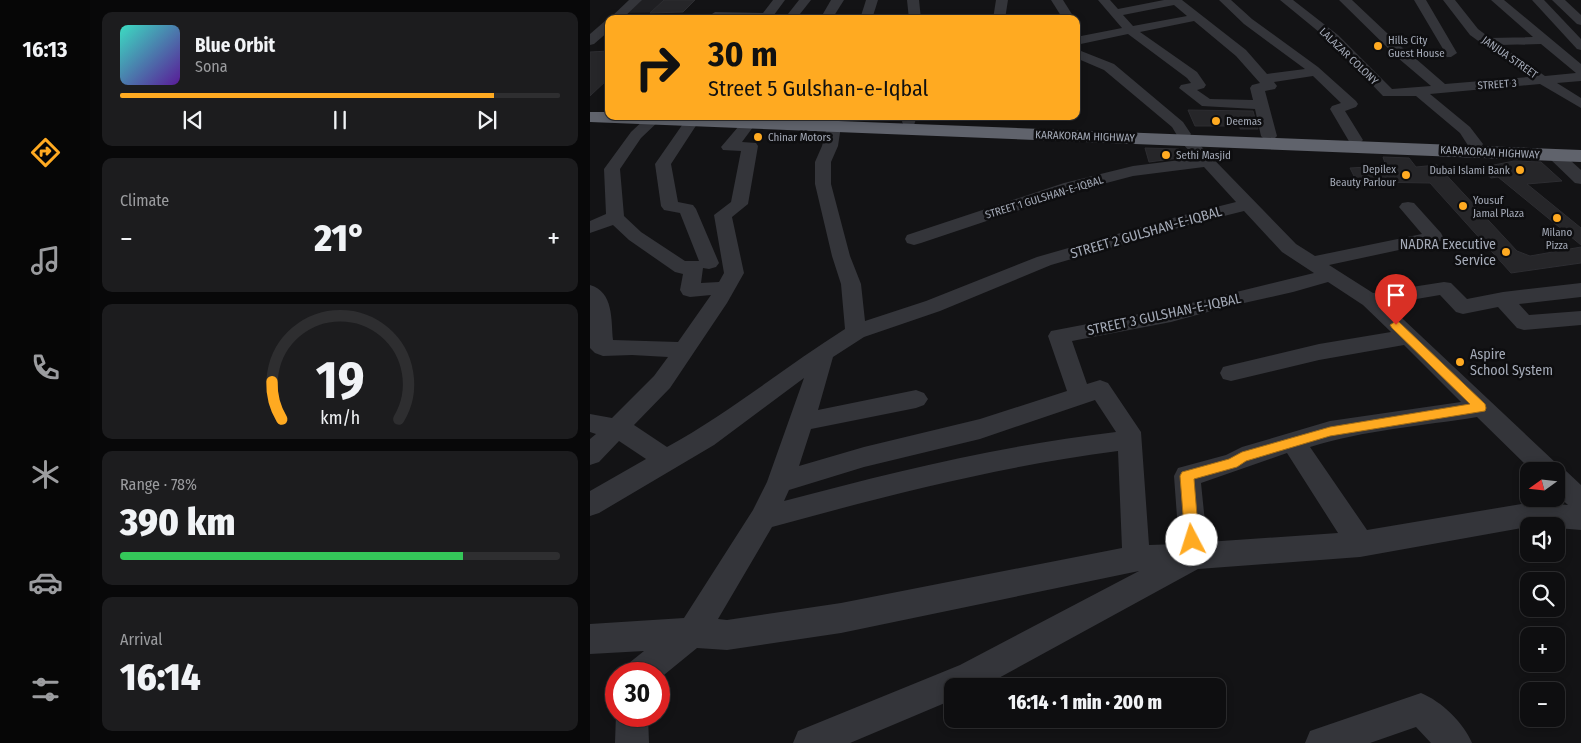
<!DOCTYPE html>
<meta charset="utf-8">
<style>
:root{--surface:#0e0e10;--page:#1c1c1e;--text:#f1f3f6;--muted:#9b9c9f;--line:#2e2e30;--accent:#ffaa21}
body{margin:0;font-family:"Fira Sans Condensed",sans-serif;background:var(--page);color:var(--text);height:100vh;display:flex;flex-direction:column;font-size:19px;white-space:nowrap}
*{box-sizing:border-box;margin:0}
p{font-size:16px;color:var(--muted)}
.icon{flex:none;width:28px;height:28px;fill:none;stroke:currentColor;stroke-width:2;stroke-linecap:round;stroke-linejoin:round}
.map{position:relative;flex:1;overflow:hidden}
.side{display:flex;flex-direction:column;gap:12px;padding:12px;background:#080809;width:500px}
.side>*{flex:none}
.top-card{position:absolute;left:15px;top:15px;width:475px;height:105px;border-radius:10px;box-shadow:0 2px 8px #0003,0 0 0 1px var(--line);background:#ffaa21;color:#111;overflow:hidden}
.needle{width:32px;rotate:255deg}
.tools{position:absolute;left:930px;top:462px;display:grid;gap:10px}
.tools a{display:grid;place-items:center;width:45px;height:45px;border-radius:10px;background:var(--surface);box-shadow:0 2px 8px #0003,0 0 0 1px var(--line);font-size:25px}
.speed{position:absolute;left:15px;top:662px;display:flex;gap:10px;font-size:25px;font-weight:700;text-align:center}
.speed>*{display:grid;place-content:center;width:65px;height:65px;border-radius:50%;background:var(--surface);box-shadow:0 2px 8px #0003,0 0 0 1px var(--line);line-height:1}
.speed .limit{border:8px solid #d22;background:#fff;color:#111}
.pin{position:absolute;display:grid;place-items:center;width:42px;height:42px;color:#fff;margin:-51px -21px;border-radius:50% 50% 50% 0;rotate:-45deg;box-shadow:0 0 5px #0007}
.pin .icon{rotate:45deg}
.me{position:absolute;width:55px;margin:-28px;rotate:355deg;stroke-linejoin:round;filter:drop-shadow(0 0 4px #0008)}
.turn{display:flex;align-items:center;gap:18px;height:105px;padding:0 20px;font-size:22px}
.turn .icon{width:65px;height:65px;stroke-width:2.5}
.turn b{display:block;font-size:35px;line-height:42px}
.big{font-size:38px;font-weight:800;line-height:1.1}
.side .tile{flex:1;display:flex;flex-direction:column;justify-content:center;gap:8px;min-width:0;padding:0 18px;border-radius:10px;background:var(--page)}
.side .dial{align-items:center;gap:0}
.dial svg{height:130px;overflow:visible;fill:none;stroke:var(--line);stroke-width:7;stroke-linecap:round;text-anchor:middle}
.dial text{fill:var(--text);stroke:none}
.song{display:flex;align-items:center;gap:15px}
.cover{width:60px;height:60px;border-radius:8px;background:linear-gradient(135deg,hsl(170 70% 55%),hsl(270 70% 35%))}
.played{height:5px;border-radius:2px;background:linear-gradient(90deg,var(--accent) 85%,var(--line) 85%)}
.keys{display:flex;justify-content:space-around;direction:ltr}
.heat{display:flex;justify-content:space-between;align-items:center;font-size:28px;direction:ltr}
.charge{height:8px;border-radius:4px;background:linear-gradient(90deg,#34c759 78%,var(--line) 0)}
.trip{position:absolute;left:354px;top:678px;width:282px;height:50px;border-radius:10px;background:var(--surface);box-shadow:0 2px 8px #0003,0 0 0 1px var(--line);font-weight:800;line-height:50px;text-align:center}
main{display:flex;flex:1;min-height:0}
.dock{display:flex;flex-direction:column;width:90px;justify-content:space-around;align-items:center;background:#060606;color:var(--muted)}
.dock .icon{width:35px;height:35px}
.dock .on{color:var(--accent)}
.dock b{font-size:22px;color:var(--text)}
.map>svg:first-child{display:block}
</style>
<main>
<nav class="dock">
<b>16:13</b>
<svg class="icon on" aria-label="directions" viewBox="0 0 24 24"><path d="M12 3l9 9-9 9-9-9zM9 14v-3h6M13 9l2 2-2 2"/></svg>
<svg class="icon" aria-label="music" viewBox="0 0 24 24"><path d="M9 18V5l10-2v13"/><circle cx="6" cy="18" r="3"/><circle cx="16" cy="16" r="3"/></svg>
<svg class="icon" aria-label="phone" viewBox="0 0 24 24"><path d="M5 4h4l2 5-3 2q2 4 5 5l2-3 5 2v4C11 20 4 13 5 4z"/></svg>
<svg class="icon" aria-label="climate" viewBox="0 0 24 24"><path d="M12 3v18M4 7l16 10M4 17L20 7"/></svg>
<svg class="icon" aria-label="car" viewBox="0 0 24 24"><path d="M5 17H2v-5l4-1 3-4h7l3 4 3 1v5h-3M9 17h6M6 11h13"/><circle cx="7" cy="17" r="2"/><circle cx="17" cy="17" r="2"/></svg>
<svg class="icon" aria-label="filters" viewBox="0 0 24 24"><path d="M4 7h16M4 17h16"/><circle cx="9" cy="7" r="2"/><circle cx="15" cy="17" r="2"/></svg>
</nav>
<section class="side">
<div class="tile">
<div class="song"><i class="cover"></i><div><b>Blue Orbit</b><p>Sona</p></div></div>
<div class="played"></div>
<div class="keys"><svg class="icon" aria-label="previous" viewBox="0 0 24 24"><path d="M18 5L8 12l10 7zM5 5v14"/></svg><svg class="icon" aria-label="pause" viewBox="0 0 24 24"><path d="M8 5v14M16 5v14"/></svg><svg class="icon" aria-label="next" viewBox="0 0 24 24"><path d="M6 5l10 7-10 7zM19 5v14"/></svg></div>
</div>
<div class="tile"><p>Climate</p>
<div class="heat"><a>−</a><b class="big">21°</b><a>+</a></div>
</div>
<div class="tile dial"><svg viewBox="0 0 100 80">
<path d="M14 69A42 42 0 1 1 86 69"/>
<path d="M14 69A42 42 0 0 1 8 46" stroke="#ffaa21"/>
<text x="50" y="56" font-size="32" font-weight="700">19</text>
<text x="50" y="72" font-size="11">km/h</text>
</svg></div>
<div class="tile"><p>Range · 78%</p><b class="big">390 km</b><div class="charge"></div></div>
<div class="tile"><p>Arrival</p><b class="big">16:14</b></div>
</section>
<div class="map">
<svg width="991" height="743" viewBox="0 0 991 743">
<rect width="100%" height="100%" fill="#131315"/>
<path fill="#1f1f22" d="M45,0H105L93,12L31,13Z"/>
<g fill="#262629" stroke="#2d2d31">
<path d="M74,0H105L93,12L60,13Z"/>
<path d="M19,51V78L0,96V52Z"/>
<path d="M598,110L663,111L668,129H650V126H605Z"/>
<path d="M555,148L589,149L596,157L559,162Z"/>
<path d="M793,157L819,158L826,167L847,165L927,251L940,256L991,247V263L921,273L840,183L782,182L784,185L769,186L760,168L796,166Z"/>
<path d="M924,161L951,162L972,181L937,184L991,228V245L908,177L901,178L889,168Z"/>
</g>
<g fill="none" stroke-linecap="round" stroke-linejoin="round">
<g fill="#34353a" fill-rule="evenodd">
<path d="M39,0H52L32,19H19Z"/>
<path d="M183,0H195L181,19H122L119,16L125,12L173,13Z"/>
<path d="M209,0H221L206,19H194Z"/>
<path d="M241,0H254L242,19H230Z"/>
<path d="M276,0H288L282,19H270Z"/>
<path d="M317,0H329L331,19H319Z"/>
<path d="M406,0H418L415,19H403Z"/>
<path d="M461,0H473L485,19H473Z"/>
<path d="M508,0H520L528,9L574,0H592L656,50L677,74L715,69L654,24L629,0H641L662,19L728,67L766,101L768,104L766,107L755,111L773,140L770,143H760L740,109L742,106L751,103L723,76L684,82L687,86L685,89L675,91L687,136L684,139H674L671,136L665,109L612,106L589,88L591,85L601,83L597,78L538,34L486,45V37L532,28ZM584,5L597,16L543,26L533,15ZM604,21L646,56L670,83L662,85L660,88L663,100L620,99L607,90L614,88L616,85L607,72L550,32Z"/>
<path d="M690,0H703L748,35L802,89L841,86L808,58L749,0H762L816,51L853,49L824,0H836L867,53L861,57L825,58L855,84L938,77L880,35L853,0H865L888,29L900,38L943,37L901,0H914L991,64V81L967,83L991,98V108L950,84L840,94L880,127L893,144L891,147H879L870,133L826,96H793L740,41ZM951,44L986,73L955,76L910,45Z"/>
<path d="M942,0H954L991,39V50L987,49Z"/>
<path d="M962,0H975L991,15V25L987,24Z"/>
<path d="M19,20V31L4,44L0,45V34L15,21Z"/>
<path d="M486,49L524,64L593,122L601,134L599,137L603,138L706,244L725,256L832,234L809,207L812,203L818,202L824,203L851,233L853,237L851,241L739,265L783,293L854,282L861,283L877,299L913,292L991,283V297L929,304L939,315L991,311V325L934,330L927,328L908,307L873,314L866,312L850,295L797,304L967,464L969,468L975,470L991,485V530L943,526L770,557L608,569L394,686H362V700L260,743H203L208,731L370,665L549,571L251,633L137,650L107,648L69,679V674H34L39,663L54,651L0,654V624L94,618L163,510L177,482L214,378L124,445L9,513L0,516V491L56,459L29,441L9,462L0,465V439L6,434L0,432V414L22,418L64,376L78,357L42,355L13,356L5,353L0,348V285C24,292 21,320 23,340L88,342L121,295L100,297L93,295L90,290L93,274L85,272L39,240L23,225L0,233V221L16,214L14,169L41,132L58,116H70L71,119L51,138L30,169L34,216L51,232L95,261H109L90,213L74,210L71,206L65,164L97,118H107L109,121L81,164L88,202L103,205L106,209L129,263L126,267L119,269L113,268L111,283L129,282L134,273L124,215L141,202L151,151L133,150L131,147L154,120H164L166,123L152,142L166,143L168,146L158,204L142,217L154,273L137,303L80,388L44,425L77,447C139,413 195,367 255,329L251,284L242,256L225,184V162L232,146L238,123H248L251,126L248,146L241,162V184L260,256L271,284L275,321L336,301L447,257L590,216L646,202L614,167L543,176L486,191L331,243L324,245L317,243L315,239L317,235L474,183L543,166L606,158L590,141L592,138L588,137L582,127L514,70L486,58ZM654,211L692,252L724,273L581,308L461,331L458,336L477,391L390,419L274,447L209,466L221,429L326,408L334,405L338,399L334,393L326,390L228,410L243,357L274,337L350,311L461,265L602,224ZM738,282L773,305L801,332L729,344L641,365L633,367L630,373L633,379L641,381L729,360L814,345L871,402L740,421L652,447L636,455L588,468L584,476L589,544L559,545L551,432L518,383L510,380L497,384L482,341L581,322L636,307L703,292ZM505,400L526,432C414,445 303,472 194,501L199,490L274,467L390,439ZM887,417L942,471H966V494L978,505L943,502L777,530L720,447C774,430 832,426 887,417ZM528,451L532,548L251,603L137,620L128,619L182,527C295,496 411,466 528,451ZM697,453L748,533L617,542L611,483Z"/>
<path d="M179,116H193L191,120H181Z"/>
<path d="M313,116H327L324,125H314L312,122Z"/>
<path d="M964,149L970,151L991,170V184L985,183L958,157L956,154L958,151Z"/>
<path d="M831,693C851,701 874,723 882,743H841L826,727L780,743H715L720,731Z"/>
<path d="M26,714V716H58L59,743H25Z"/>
</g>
<path fill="#60636c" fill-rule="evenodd" d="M0,112H19V116H120L991,150V162L0,122Z"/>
</g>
<path fill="#ffaa21" stroke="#a66e15" d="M806,321L809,322L895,404L896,408L895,411L740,436L656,461L647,467L604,479L609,540L607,545L602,547L597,545L595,540L590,476L592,472L639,459L652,452L740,427L880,404L802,328L800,325Z"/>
<g fill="#ffaa21" stroke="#0e0e10" stroke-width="2">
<circle cx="788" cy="46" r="5"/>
<circle cx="626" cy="121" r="5"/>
<circle cx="168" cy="137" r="5"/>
<circle cx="576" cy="155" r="5"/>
<circle cx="930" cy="170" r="5"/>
<circle cx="816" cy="175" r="5"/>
<circle cx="873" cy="206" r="5"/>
<circle cx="967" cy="218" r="5"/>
<circle cx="916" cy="252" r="5"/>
<circle cx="870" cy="362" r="5"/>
</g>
<g text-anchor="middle" stroke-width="5" stroke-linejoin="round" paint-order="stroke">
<g font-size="11" fill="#a4aab7" stroke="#0e0e10" text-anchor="start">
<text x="798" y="44">Hills City<tspan x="798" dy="13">Guest House</tspan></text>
<text x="636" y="125">Deemas</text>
<text x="178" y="141">Chinar Motors</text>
<text x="586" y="159">Sethi Masjid</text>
<text x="806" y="173" text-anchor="end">Depilex<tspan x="806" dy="13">Beauty Parlour</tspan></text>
<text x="920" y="174" text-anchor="end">Dubai Islami Bank</text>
<text x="883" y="204">Yousuf<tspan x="883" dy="13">Jamal Plaza</tspan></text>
<text x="967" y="236" text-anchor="middle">Milano<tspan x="967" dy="13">Pizza</tspan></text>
</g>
<g font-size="11" fill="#a4aab7" stroke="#0e0e10">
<text transform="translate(759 56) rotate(44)" y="4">LALAZAR COLONY</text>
<text transform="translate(920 57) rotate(35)" y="4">JANJUA STREET</text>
<text transform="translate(907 84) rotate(-4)" y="4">STREET 3</text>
<text transform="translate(495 136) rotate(2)" y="4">KARAKORAM HIGHWAY</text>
<text transform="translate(900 152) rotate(3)" y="4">KARAKORAM HIGHWAY</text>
<text transform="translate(454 197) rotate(-17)" y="4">STREET 1 GULSHAN-E-IQBAL</text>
</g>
<g font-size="14" fill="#a4aab7" stroke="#0e0e10">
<text transform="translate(556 232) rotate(-16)" y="5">STREET 2 GULSHAN-E-IQBAL</text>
<text transform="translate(574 314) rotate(-12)" y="5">STREET 3 GULSHAN-E-IQBAL</text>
</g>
<g font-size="14" fill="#a4aab7" stroke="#0e0e10" text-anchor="end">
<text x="906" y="249">NADRA Executive<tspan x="906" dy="16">Service</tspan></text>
<text x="880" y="359" text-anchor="start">Aspire<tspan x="880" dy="16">School System</tspan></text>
</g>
</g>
</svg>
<div class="tools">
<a><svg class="needle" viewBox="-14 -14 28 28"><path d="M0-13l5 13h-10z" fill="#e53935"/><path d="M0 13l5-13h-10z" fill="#9b9c9f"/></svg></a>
<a><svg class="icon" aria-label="sound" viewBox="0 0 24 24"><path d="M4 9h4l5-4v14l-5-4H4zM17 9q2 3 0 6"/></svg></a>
<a><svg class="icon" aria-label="search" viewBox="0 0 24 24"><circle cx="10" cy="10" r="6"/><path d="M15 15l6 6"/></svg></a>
<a>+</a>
<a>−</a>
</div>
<div class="speed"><div class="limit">30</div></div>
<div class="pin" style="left:806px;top:325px;background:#d93025"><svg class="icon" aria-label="arrive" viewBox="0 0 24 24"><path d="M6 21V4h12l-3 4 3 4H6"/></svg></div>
<svg class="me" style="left:602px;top:540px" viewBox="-20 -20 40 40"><circle r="19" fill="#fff"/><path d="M0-13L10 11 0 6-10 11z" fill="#ffaa21"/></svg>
<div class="trip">16:14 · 1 min · 200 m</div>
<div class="top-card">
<div class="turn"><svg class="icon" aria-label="right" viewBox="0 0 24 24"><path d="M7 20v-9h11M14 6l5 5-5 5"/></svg><div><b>30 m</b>Street 5 Gulshan-e-Iqbal</div></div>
</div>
</div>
</main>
